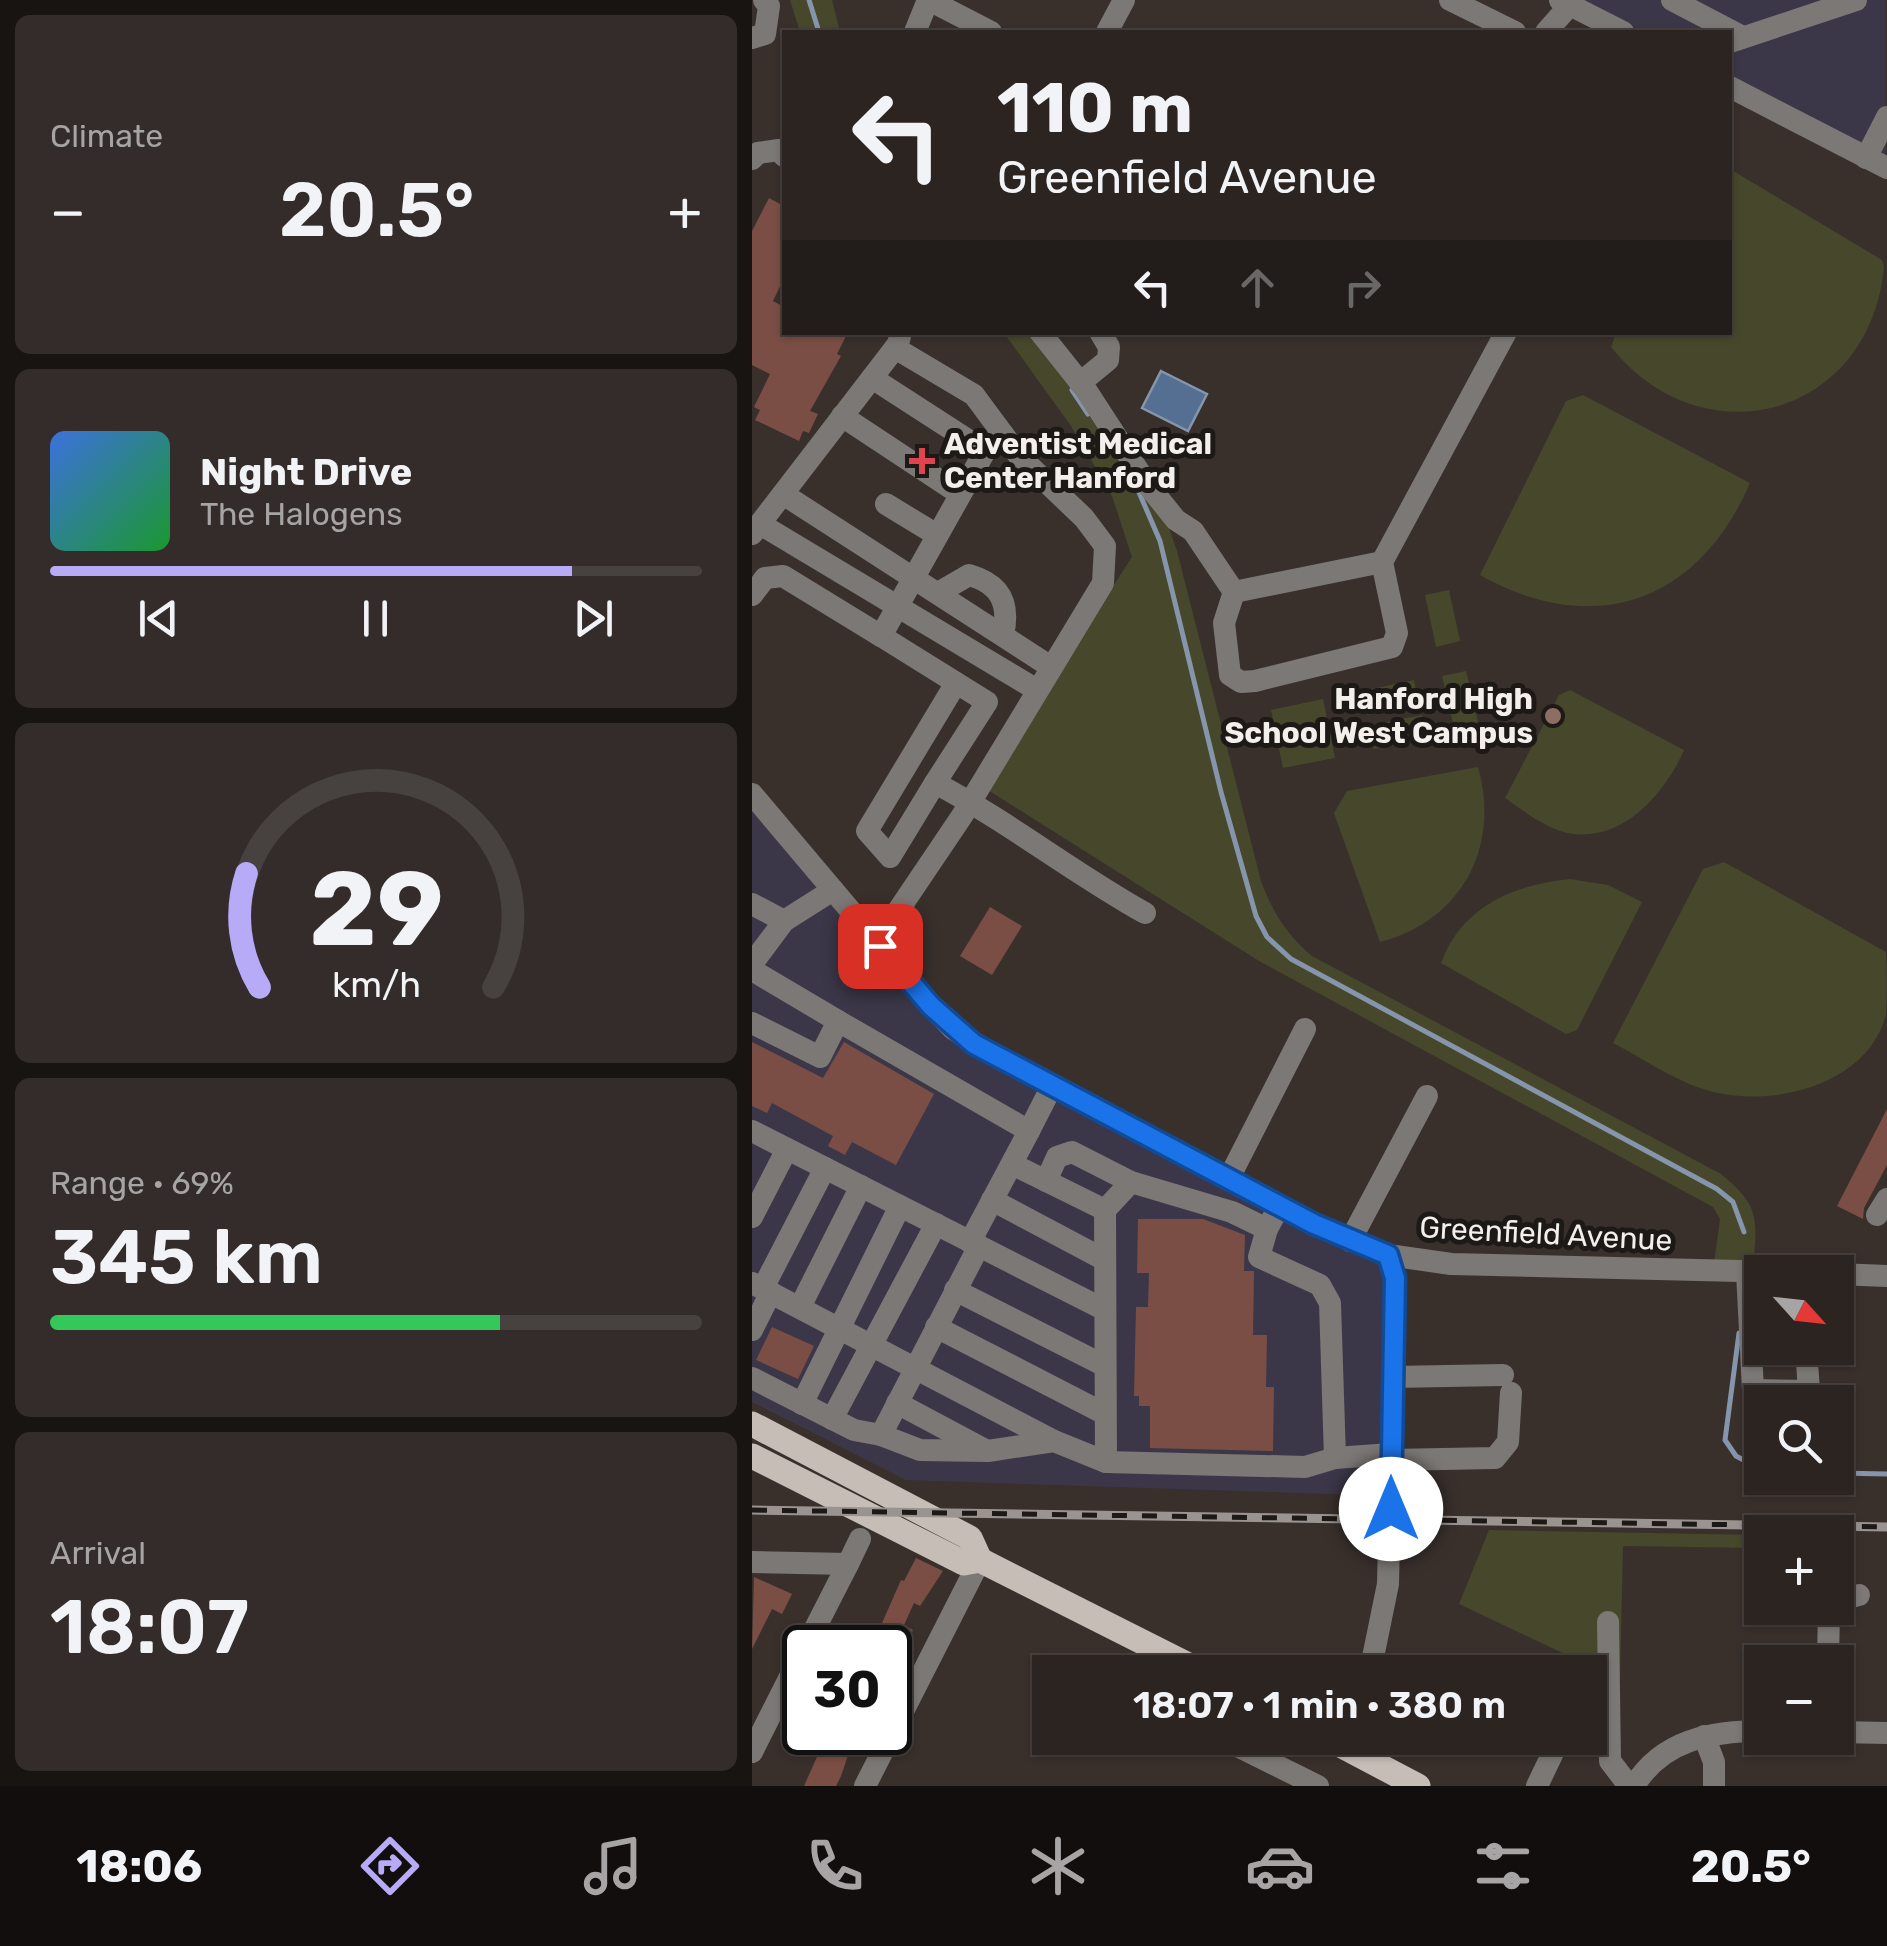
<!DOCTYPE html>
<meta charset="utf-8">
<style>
:root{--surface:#2b2421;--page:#332c2a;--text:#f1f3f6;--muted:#a6a4a5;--line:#47413f;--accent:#b7abf8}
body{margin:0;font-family:Rubik,sans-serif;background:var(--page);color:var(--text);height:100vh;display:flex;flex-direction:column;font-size:38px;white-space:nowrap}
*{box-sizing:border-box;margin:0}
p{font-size:32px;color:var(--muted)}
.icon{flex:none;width:55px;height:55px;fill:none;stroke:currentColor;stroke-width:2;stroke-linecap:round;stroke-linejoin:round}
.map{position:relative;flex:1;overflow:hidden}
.panel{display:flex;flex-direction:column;gap:15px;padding:15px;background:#181412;width:752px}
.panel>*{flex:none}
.top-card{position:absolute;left:30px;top:30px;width:950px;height:305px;border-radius:0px;box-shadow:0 2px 8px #0004,0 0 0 2px var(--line);background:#2b2421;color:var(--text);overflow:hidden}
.needle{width:65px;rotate:117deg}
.controls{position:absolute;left:992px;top:1255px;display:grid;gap:20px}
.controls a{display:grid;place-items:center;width:110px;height:110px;border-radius:0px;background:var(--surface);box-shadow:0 2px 8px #0004,0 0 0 2px var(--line);font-size:50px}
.speed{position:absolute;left:30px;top:1625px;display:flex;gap:20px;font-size:50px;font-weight:700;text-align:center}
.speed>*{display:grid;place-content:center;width:130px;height:130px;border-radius:50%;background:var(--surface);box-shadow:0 2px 8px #0004,0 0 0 2px var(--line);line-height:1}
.speed .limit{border:5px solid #111;border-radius:15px;background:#fff;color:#111}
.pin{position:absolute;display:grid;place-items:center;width:85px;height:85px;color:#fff;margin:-42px;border-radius:20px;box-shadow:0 5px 15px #0006}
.me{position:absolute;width:110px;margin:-55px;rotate:0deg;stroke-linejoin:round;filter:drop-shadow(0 0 8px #0008)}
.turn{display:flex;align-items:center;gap:35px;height:210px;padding:0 50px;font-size:45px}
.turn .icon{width:130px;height:130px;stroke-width:2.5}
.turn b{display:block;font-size:70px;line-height:85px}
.lanes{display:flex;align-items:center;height:95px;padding:0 50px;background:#0003;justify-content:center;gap:50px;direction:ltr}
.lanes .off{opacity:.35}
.big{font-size:75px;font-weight:600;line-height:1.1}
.panel .card{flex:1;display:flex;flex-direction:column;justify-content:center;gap:15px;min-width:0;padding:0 35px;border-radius:15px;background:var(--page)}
.panel .dial{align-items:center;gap:0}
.dial svg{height:260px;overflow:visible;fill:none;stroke:var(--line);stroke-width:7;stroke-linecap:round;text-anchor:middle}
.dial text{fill:var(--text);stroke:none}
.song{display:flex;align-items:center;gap:30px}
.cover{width:120px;height:120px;border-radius:15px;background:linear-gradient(135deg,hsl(220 70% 55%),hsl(130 70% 35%))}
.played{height:10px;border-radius:5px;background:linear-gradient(90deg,var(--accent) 80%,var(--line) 80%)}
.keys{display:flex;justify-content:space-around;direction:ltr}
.heat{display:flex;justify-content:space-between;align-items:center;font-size:55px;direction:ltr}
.charge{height:15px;border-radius:8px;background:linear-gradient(90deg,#34c759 69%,var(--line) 0)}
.trip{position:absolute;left:280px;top:1655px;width:575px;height:100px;border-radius:0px;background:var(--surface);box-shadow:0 2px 8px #0004,0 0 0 2px var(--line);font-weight:600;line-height:100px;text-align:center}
.menu{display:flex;height:160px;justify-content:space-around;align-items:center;background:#110e0d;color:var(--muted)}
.menu .icon{width:70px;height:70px}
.menu .active{color:var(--accent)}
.menu b{font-size:45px;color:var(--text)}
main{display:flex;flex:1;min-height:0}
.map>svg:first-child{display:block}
</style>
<main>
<section class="panel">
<div class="card"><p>Climate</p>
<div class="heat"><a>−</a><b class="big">20.5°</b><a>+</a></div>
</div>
<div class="card">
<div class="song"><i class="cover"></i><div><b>Night Drive</b><p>The Halogens</p></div></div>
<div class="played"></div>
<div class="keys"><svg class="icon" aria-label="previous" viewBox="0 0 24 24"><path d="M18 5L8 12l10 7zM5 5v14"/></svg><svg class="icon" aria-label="pause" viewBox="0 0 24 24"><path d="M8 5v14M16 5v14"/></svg><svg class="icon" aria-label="next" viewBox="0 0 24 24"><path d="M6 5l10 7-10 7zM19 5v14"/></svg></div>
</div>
<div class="card dial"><svg viewBox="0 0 100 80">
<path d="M14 69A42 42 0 1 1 86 69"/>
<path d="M14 69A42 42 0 0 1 10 34" stroke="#b7abf8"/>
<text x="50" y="56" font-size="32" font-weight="700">29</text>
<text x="50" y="72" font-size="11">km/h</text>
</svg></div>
<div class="card"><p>Range · 69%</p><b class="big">345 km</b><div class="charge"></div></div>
<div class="card"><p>Arrival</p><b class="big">18:07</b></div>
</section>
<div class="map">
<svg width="1135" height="1786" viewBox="0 0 1135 1786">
<rect width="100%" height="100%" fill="#39302c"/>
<g fill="#3c3748">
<path d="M808,0H1134V168L978,87V32H871Z"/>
<path d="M0,795L201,1029L636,1255L639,1496L154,1480L0,1402Z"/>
</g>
<g fill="#46472b">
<path d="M38,0H80L88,32H48Z"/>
<path d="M978,169L1130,260L1132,266C1119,417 951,462 859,347L864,333L978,332Z"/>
<path d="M252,333H300L400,480L425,551L509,881C521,913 534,934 560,956L969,1174C1011,1208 1004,1221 1001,1272L961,1271L968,1219L961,1207L507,961L231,787L380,557L360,496L319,426Z"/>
<path d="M831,395L998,483C946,603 842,639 728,575L814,401Z"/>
<path d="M697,590L708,641L684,647L673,595Z"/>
<path d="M714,671L726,722L702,728L690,676Z"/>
<path d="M662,680L667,704L615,715L610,691Z"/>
<path d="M818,690L932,750C914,792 873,840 822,834C797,831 773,812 753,798L807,695Z"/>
<path d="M571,699L576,723L524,734L519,710Z"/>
<path d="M670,715L675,739L622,749L618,725Z"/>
<path d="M578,733L583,758L531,768L526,744Z"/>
<path d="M726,767C749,847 709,921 628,942L582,813L595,791Z"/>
<path d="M972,862L1134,952C1135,971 1135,997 1134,1015C1116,1083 1027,1106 966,1093C930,1086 894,1060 861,1043L951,869Z"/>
<path d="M818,879L856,885L890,902L825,1030L814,1034L689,963C710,906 761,885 818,879Z"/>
<path d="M737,1530L1010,1535V1548L871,1546L868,1680L707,1604Z"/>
</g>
<path fill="#546f91" stroke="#8495ac" stroke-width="2.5" d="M409,371L455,394L436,431L390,408Z"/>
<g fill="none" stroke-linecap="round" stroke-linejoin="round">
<g stroke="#8495ac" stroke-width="5">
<path d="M57,0L67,32"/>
<path d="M320,390L336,414"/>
<path d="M386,490L408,541L469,792L504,916L515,937L539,959L965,1189L981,1202L992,1232"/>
<path d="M987,1333L973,1440L984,1456L1010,1470"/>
<path d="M1085,1473L1135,1474"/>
</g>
</g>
<g fill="#7a4e44">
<path d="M17,198L32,206V278L21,301L32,307V332H96L85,354L89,356L58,411L66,414L57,433L51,431L47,441L3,420L8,410L2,407L18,374L0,365V231Z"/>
<path d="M238,907L270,926L240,975L208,956Z"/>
<path d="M0,1042L71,1078L92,1042L182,1094L144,1165L100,1142L93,1155L76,1146L81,1136L20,1103L15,1113L0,1106Z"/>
<path d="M1135,1109V1165L1112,1208L1111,1219L1085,1206Z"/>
<path d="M386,1219H451L493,1235L492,1271H502L501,1335H515L514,1387H522L521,1451L398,1448V1406H387V1396H382L384,1307H396L397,1273H385Z"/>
<path d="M20,1327L62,1346L46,1379L4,1360Z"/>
<path d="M164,1558L191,1571L168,1606L162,1603L152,1625L161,1630L138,1676V1648H119L149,1580L152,1581Z"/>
<path d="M2,1577L40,1594L30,1614L20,1609L0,1649Z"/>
<path d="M76,1732H104L89,1776L84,1786H52Z"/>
</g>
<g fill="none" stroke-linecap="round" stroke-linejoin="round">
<g stroke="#7c7875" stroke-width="22">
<path d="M177,0L239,32"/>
<path d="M698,0L763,32"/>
<path d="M808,0L871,32"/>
<path d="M920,0L989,36"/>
<path d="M163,32L176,0"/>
<path d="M355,32L372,0"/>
<path d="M794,32L818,5"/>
<path d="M0,38L13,34L17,6L12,0"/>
<path d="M978,42L1104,0"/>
<path d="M978,87L1135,168"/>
<path d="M1114,158L1135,117"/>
<path d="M0,159L6,153L27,150L32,156"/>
<path d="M288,332L334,390L395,484L424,520L441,531L482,592"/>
<path d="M120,378L233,451"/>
<path d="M328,383L356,360L357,347L348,332"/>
<path d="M90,416L208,494"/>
<path d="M251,434L233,451L129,636L235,702L183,783C256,821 321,873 393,913"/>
<path d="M31,494L299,667"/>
<path d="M134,504L185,535"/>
<path d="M8,524L285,690"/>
<path d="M0,534L146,344L149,332"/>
<path d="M630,562L482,592L472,623L478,675L489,682L503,681L640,647L645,633L630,562L754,332"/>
<path d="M186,593L217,575C249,584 258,604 251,635"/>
<path d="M0,595L13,578L31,576L129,636"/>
<path d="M183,783L138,857L115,831L204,683"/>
<path d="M0,794L179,1006L201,1029L250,1060L562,1225L636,1255L699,1264L1028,1272"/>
<path d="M0,904L32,921L81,890"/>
<path d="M125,942L210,816L351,583L353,546L332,518L267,456L222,395L143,348"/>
<path d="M0,964L32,921"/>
<path d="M0,970L86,1021L68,1057L0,1023"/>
<path d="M86,1021L277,1131L300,1086"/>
<path d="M0,1131L227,1246L129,1435"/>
<path d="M260,1164L353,1210L379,1182L480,1212L515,1229L522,1216"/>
<path d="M476,1180L553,1029"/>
<path d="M294,1181L305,1157L320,1152L379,1182"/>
<path d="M240,1200L353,1260"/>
<path d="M353,1210L354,1462"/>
<path d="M1125,1215L1135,1199"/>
<path d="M0,1217L35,1149"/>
<path d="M515,1229L507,1257L568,1285L578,1303L583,1458L639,1454"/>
<path d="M598,1241L675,1096"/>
<path d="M218,1242L277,1131"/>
<path d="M227,1246L353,1310"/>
<path d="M995,1272L1001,1390L1057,1391L1054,1348"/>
<path d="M1085,1274L1135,1276"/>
<path d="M0,1283L302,1441"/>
<path d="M11,1288L73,1168"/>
<path d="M203,1290L353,1366"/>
<path d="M48,1307L109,1186"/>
<path d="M184,1327L353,1414"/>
<path d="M0,1330L19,1292"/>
<path d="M640,1377L751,1375"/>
<path d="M0,1378L102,1430L129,1435L168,1450L236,1451L302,1441L354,1462L553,1467L583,1458"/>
<path d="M145,1403L235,1451"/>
<path d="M50,1404L148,1206"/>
<path d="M80,1419L184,1224"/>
<path d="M639,1460L743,1458L756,1442L759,1393"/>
<path d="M0,1562L96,1564L108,1539"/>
<path d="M1085,1601L1107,1595"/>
<path d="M856,1622L858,1761L877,1786"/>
<path d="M53,1648L96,1564"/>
<path d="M1076,1662L1077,1608"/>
<path d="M618,1672L636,1584L643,1279L636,1255"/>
<path d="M1085,1732L1135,1733"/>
<path d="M952,1736L962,1762V1786"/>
<path d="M469,1738L566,1786"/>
<path d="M0,1752L52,1649"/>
<path d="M113,1786L228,1560"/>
<path d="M785,1786L808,1738"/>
<path d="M882,1786C910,1740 959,1731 1010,1731"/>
</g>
<g stroke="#c5bdb6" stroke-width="25">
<path d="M0,1424L218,1538L228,1560"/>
<path d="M0,1456L212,1563L228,1560L450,1672"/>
<path d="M575,1738L666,1786"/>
</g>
<g stroke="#9a938f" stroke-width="9">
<path id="rail" d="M0,1510L1135,1527"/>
</g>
<use href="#rail" stroke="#1d1917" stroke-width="5" stroke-dasharray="15" stroke-linecap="butt"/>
</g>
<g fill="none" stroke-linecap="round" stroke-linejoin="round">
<g stroke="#114b97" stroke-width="25">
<path id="route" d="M128,946L179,1006L222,1044L562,1224L636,1255L643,1278L639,1509"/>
</g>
<use href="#route" stroke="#1a73e8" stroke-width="18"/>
</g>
<path fill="#e0444e" stroke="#1d1917" stroke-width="4" d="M165 446h10v10h10v10h-10v10h-10v-10h-10v-10h10z"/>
<circle fill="#8d6e63" stroke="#1d1917" stroke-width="4" cx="801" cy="716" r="10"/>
<g text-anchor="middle" stroke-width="10" stroke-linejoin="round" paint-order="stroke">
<g font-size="30" font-weight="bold" fill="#f5efec" stroke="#1d1917" text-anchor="start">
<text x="192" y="454">Adventist Medical<tspan x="192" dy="34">Center Hanford</tspan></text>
<text x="781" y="709" text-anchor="end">Hanford High<tspan x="781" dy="34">School West Campus</tspan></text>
</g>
<g font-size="30" fill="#f5efec" stroke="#1d1917">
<text transform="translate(794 1234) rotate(3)" y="10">Greenfield Avenue</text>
</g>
</g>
</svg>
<div class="controls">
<a><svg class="needle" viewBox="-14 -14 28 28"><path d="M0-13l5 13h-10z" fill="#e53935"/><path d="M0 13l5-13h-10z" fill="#a6a4a5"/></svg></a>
<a><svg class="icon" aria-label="search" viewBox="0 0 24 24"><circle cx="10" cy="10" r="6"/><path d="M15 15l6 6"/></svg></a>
<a>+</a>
<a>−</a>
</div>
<div class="speed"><div class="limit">30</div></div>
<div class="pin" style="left:128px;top:946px;background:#d93025"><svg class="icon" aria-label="arrive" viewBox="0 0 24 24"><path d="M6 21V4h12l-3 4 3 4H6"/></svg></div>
<svg class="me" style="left:639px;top:1509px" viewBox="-20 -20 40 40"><circle r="19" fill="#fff"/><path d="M0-13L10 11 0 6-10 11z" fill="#1a73e8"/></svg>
<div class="trip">18:07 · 1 min · 380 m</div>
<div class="top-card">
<div class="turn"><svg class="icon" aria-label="left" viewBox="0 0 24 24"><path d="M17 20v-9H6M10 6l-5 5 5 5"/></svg><div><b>110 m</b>Greenfield Avenue</div></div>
<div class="lanes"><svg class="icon" aria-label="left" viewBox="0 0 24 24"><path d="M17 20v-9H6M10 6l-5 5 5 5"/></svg><svg class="icon off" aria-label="ahead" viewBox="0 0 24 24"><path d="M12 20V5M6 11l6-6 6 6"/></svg><svg class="icon off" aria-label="right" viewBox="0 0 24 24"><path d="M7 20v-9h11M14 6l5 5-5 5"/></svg></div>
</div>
</div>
</main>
<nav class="menu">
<b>18:06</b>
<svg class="icon active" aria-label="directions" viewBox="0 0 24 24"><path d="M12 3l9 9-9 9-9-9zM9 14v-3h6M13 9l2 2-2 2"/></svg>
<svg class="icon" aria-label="music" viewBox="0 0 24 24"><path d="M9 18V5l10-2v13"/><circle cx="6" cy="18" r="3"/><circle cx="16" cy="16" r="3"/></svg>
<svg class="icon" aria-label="phone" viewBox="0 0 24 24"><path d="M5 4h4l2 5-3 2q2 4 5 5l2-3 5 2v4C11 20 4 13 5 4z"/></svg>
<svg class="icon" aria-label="climate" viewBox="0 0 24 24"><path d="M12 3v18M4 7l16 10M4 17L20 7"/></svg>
<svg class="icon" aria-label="car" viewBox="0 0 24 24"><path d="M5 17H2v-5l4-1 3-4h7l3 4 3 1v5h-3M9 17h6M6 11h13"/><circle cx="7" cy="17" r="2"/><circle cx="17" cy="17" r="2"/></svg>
<svg class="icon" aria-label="filters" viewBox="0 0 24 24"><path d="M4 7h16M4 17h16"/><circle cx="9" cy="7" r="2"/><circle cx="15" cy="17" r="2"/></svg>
<b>20.5°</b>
</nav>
